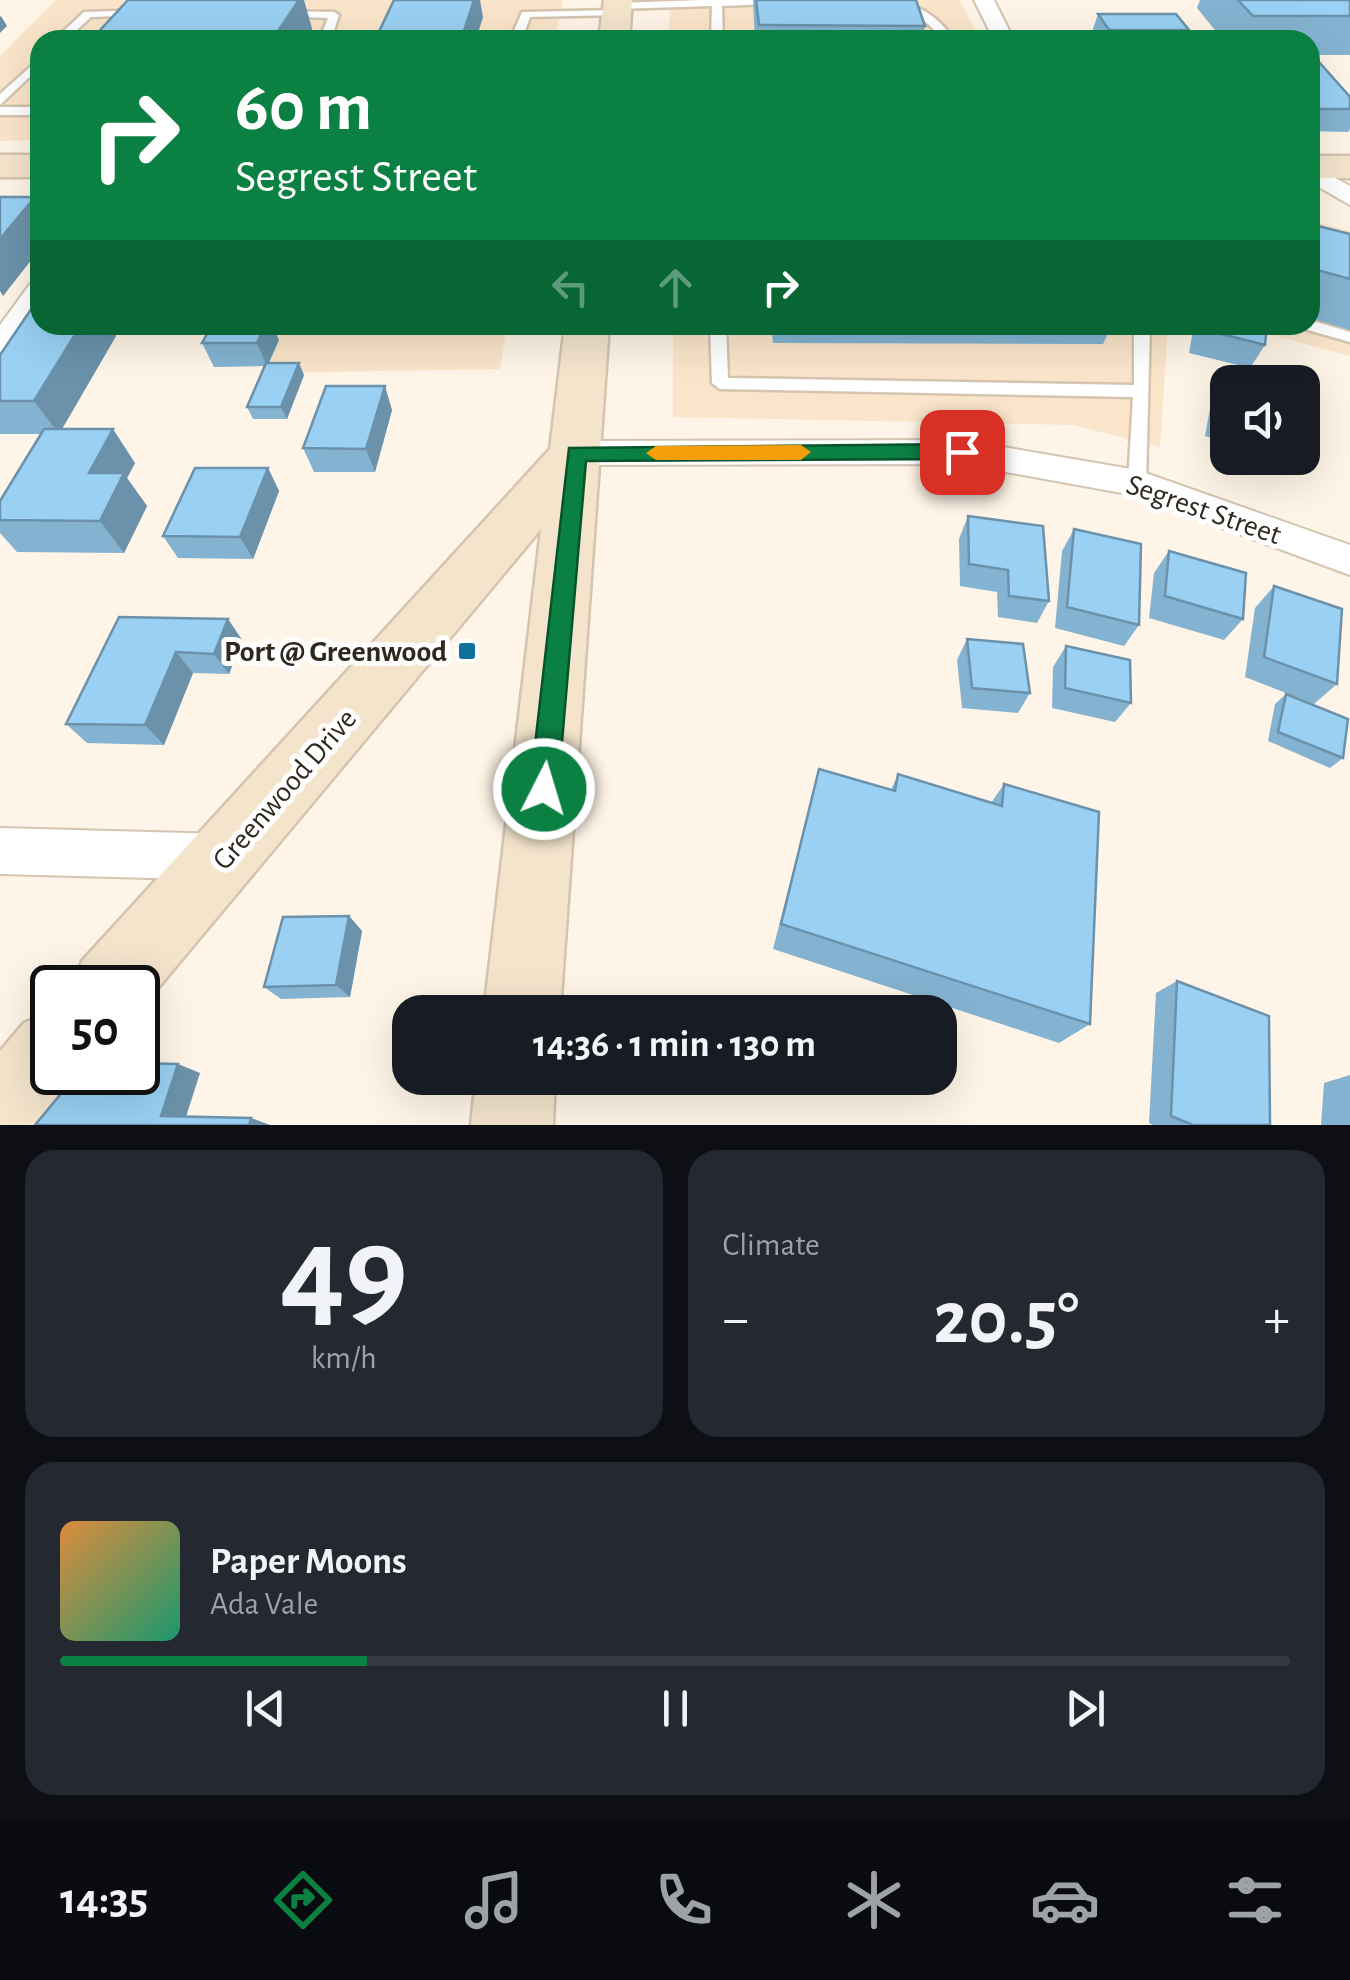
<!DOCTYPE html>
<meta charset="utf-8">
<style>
:root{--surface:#171b24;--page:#242831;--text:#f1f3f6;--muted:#9ea1a6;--line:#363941;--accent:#0b8043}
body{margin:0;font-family:"Alegreya Sans",sans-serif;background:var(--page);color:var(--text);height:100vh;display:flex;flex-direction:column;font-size:38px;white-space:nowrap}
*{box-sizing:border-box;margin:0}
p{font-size:32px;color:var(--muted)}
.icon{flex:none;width:55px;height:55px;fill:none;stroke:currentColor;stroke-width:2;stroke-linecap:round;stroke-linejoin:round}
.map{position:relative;height:1125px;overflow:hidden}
.panel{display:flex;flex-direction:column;gap:25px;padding:25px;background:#0d0f14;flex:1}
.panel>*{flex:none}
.banner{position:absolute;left:30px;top:30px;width:1290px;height:305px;border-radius:30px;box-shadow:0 10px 40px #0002;background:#0b8043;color:#fff;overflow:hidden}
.controls{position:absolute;left:1210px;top:365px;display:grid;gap:20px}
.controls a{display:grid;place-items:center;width:110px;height:110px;border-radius:20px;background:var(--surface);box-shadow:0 10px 40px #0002;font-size:50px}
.speed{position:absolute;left:30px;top:965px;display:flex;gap:20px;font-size:50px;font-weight:700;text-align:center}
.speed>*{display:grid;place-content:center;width:130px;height:130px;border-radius:50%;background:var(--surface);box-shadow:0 10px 40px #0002;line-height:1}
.speed .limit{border:5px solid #111;border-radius:15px;background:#fff;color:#111}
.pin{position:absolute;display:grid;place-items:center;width:85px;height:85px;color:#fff;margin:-42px;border-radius:20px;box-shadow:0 5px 15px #0006}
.me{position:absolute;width:110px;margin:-55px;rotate:5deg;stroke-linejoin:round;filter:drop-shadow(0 0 8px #0008)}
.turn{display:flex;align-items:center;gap:35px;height:210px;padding:0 40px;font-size:45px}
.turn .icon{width:130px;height:130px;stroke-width:2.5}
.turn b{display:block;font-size:70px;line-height:85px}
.lanes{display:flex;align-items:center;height:95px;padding:0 40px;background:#0003;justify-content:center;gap:50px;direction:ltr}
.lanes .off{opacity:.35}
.big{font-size:75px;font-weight:700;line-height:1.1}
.panel .widget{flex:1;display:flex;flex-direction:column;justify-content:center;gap:15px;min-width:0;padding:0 35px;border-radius:30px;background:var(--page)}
.panel .dial{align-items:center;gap:0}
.dial b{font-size:130px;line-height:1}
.song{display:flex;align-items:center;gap:30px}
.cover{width:120px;height:120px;border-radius:15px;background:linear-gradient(135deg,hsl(30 70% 55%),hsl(160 70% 35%))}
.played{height:10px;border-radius:5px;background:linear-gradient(90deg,var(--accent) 25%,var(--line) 25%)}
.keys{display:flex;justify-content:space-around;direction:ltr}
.heat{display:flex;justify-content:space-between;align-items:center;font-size:55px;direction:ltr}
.panel .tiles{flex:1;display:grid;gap:25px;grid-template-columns:1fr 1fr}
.widget:last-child{grid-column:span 2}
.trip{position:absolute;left:392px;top:995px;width:565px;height:100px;border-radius:30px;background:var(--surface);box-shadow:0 10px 40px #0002;font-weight:700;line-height:100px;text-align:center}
.tabs{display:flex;height:160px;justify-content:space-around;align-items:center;background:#090b0e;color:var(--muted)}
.tabs .icon{width:70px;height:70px}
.tabs .current{color:var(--accent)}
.tabs b{font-size:45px;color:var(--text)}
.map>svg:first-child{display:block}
</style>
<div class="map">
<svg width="1350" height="1125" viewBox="0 0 1350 1125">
<rect width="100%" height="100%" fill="#fef4e7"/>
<g fill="#fae5ca">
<path d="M56,0H563L554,40H40V140L0,141V56Z"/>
<path d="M670,0H960L980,40H669Z"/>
<path d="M1310,221L1350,231V356L1236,325H1310Z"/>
<path d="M281,325H507L500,369L261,373Z"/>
<path d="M673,325H1168L1160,447L1073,425L673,417Z"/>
</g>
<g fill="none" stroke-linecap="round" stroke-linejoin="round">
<g stroke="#d4c4b0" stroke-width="5">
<g id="lane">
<path d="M703,0H802L797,3L722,6L723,40H711L712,6L617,9L612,6L617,3Z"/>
<path d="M851,0C897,0 928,0 954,40H942C915,0 888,17 851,0Z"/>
<path d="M143,10L148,13L147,15L91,17L66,40H54L84,12Z"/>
<path d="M617,10L621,11V15L530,17L522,40H510L522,12Z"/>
<path d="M282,11L334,12L339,15L331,40H319L328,18L278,16V12Z"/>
<path d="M40,58V67L0,105V94Z"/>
<rect x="0" y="107" width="40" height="8"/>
<path d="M1310,320L1350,332V342L1304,329L1302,325H1310Z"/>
<path d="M710,325H726L728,378L1134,385V325H1150L1146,483L1137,490L1128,483L1133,397L720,389L712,383Z"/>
</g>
</g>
<g stroke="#d4c4b0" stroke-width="4">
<g id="street">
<path d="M974,0H994L1014,40H994Z"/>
<path d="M1310,164L1350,186V205L1310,182Z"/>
<path d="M40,281V311L11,354L0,357V325L30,284Z"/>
<path d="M962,440L1137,470L1350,545V575L1133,495L962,464L576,465L564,462L559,453L564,444L576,441Z"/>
<path d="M0,828L225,834L242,841L248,857L242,873L225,880L0,874Z"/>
</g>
</g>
<g stroke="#d4c4b0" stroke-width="5">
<g id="secondary">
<path d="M604,0H632L629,40H599Z"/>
<rect x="0" y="155" width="40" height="22"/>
<rect x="1310" y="156" width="40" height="22"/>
<path d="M565,325H609L560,1012H484L541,529L138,1012V988H72L82,961L550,449Z"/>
<path d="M52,1012V1072H82L80,1079L41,1125H0V1051L24,1023Z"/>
<path d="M476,1078H555L553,1125H471Z"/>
</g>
</g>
<use href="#lane" fill="#fff" fill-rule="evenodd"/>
<use href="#street" fill="#fff" fill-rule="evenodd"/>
<use href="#secondary" fill="#f4e4cc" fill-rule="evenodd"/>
</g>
<g fill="#84b3d1">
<path d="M753,0H916L925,26L922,40H755Z"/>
<path d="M1200,0H1350V55H1312L1350,97V129L1348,132L1310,131V40H1223L1197,8Z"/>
<path d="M1098,14L1189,30L1185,40H1094L1091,35Z"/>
<path d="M1310,224L1350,234V330L1310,318Z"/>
<path d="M771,325H1112L1103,344L773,343Z"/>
<path d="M1194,325H1267L1265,345L1250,368L1189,353Z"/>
<path d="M116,336L62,429L135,463L127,478L147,506L124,553L17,552L0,533V501L41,434H0V355Z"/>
<path d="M279,340L269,363L304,375L287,419H253L247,407L265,366L214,367L202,343Z"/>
<path d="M1227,368L1228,382V443L1205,436L1213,392Z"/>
<path d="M392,410L375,472H314L303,448Z"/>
<path d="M268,468L279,491L253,559L178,558L163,536Z"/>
<path d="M968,516L1049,601L1037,623L998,617L997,592L960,586L959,539Z"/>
<path d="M1074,529L1139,625L1124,646L1055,628L1062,551Z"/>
<path d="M1169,551L1243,619L1224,640L1149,618L1154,573Z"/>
<path d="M1274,586L1337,684L1314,704L1245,677L1255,608Z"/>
<path d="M228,619L242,640L229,674L193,673L164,745L87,743L66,724Z"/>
<path d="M967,639L1030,693L1018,713L962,708L957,660Z"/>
<path d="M1066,646L1131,703L1115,722L1052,708L1053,667Z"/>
<path d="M1286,694L1343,758L1330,768L1268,741L1275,704Z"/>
<path d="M819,769L891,790L898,774L991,803L1004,784L1090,1024L1059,1043L773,949Z"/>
<path d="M349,916L362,931L350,997L281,999L264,987Z"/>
<path d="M1177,981L1270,1125H1153L1149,1123L1156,993Z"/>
<path d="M1350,1075V1125H1321L1324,1083Z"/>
</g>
<g fill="#6b92aa">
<path d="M299,0H304L313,32L309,40H272Z"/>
<path d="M474,0H480L483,17L476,40H461Z"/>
<path d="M1,16L7,26L0,33V17Z"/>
<path d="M35,197L40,206V249L3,296L0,291V239Z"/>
<path d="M81,325H110L116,336L59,434L34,401Z"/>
<path d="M265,325H272L279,340L267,366L257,343Z"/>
<path d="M299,363L304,375L287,419L281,407Z"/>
<path d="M385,386L392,410L375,472L366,449Z"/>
<path d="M113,429L135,463L127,478L147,506L124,553L100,521L89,473Z"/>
<path d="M268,468L279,491L253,559L240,537Z"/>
<path d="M228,619L242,640L229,674L214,654Z"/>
<path d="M176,652L193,673L164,745L145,725Z"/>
<path d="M349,916L362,931L350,997L336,985Z"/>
<path d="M178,1064L200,1073L184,1123L161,1116Z"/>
<path d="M251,1118L270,1125H249Z"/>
</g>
<g fill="#99d0f3" stroke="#6b92aa" stroke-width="2.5">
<path d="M128,0H299L272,40H91Z"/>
<path d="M394,0H474L461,40H375Z"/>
<path d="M756,0H916L925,26L759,25Z"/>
<path d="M1238,0H1350V16H1253Z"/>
<path d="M1098,14H1176L1189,30H1109Z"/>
<path d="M1311,53L1350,97V109H1310Z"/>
<path d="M0,197H35L0,239Z"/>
<path d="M1310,224L1350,234V279L1310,268Z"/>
<path d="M36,302H40V325H81L34,401H0V355Z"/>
<path d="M212,325H265L257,343H202Z"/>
<path d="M1203,325H1267L1265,345L1202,329Z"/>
<path d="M266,363H299L281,407H247Z"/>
<path d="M1227,368L1279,382H1228V415L1220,413Z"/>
<path d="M326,386H385L366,449L303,448Z"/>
<path d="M44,429H113L89,473H124L100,521L0,520V501Z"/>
<path d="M195,468H268L240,537L163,536Z"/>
<path d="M968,516L1043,526L1049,601L1009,596L1008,570L969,564Z"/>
<path d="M1074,529L1141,544L1139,625L1067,607Z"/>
<path d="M1169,551L1246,573L1243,619L1165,596Z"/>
<path d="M1274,586L1342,609L1337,684L1264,657Z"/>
<path d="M119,617L228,619L214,654L176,652L145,725L66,724Z"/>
<path d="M967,639L1023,644L1030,693L972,688Z"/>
<path d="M1066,646L1130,660L1131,703L1065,688Z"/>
<path d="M1286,694L1348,719L1343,758L1278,732Z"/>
<path d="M819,769L895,791L898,774L1002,806L1004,784L1099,812L1090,1024L781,924Z"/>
<path d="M349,916L336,985L264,987L283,917Z"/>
<path d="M1177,981L1269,1016L1270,1125H1193L1171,1116Z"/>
<path d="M138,1063L178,1064L161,1116L251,1118L249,1125H35L79,1072H138Z"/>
</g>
<path fill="#0b8043" stroke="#07532c" stroke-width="2.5" d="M962,444L973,452L962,459L586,461L558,789L554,798L544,802L534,798L530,789L569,448Z"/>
<path fill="#f59e0b" d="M801,445L811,452L801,460H656L646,453L656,446Z"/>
<rect fill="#10719f" stroke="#fff" stroke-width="4" x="457" y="641" width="20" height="20" rx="5"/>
<g text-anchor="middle" stroke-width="10" stroke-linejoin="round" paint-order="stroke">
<g font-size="30" fill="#2e2820" stroke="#fff">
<text transform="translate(1204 509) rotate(19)" y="10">Segrest Street</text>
<text transform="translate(284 789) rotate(-49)" y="10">Greenwood Drive</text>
</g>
<g font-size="30" font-weight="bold" fill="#2e2820" stroke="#fff" text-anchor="end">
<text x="447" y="661">Port @ Greenwood</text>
</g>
</g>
</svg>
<div class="controls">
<a><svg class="icon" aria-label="sound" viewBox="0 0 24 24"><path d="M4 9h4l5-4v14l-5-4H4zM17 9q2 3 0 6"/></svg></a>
</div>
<div class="speed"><div class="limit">50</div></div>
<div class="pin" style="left:962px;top:452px;background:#d93025"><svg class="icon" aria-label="arrive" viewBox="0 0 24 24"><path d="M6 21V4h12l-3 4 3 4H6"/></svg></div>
<svg class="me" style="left:544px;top:789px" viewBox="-20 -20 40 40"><circle r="17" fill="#0b8043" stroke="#fff" stroke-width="3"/><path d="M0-11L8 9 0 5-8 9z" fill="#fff"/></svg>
<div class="trip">14:36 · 1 min · 130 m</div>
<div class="banner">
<div class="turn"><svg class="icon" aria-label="right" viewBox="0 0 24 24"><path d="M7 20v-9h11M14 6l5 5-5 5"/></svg><div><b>60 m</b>Segrest Street</div></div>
<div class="lanes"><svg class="icon off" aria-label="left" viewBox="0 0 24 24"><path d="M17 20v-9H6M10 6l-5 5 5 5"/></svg><svg class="icon off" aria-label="ahead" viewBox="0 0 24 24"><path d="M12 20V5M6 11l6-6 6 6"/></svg><svg class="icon" aria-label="right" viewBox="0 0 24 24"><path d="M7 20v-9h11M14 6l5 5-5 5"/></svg></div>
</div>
</div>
<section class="panel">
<div class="tiles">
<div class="widget dial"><b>49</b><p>km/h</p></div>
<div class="widget"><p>Climate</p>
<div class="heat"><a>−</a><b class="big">20.5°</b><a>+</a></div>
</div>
<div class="widget">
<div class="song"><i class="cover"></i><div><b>Paper Moons</b><p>Ada Vale</p></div></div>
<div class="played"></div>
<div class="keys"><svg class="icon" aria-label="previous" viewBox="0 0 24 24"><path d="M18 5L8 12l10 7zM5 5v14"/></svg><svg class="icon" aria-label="pause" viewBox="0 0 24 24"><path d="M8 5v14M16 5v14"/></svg><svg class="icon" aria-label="next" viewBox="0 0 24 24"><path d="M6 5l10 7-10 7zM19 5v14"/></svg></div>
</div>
</div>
</section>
<nav class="tabs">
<b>14:35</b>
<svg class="icon current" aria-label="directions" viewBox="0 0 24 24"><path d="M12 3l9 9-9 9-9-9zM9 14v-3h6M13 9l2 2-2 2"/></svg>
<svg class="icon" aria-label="music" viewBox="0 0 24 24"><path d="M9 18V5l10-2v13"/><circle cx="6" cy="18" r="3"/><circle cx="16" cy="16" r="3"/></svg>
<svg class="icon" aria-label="phone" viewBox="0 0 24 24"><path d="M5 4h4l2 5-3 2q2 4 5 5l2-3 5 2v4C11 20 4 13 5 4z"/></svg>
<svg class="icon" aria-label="climate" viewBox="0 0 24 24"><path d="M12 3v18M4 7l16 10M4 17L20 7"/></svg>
<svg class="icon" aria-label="car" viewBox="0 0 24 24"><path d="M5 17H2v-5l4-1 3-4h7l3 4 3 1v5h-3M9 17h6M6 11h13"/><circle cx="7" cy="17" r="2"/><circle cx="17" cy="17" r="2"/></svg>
<svg class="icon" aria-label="filters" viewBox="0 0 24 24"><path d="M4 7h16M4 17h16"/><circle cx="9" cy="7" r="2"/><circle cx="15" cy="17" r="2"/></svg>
</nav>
